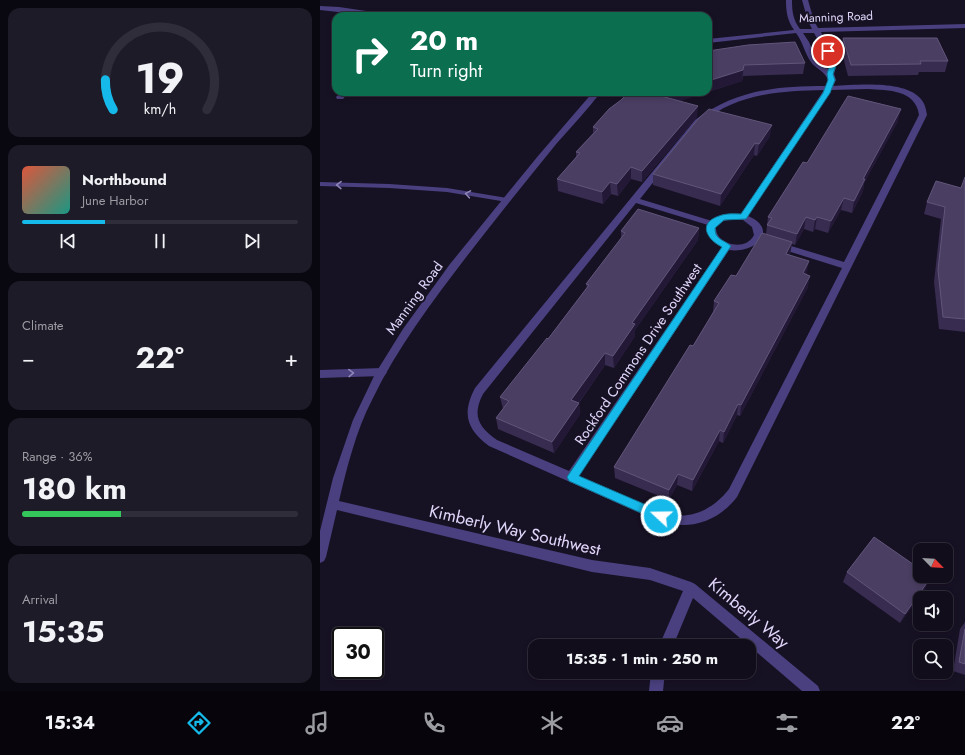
<!DOCTYPE html>
<meta charset="utf-8">
<style>
:root{--surface:#110d1b;--page:#1e1b28;--text:#f1f3f6;--muted:#9c9ca3;--line:#302d3a;--accent:#15baea}
body{margin:0;font-family:Jost,sans-serif;background:var(--page);color:var(--text);height:100vh;display:flex;flex-direction:column;font-size:15px;white-space:nowrap}
*{box-sizing:border-box;margin:0}
p{font-size:13px;color:var(--muted)}
.icon{flex:none;width:22px;height:22px;fill:none;stroke:currentColor;stroke-width:2;stroke-linecap:round;stroke-linejoin:round}
.map{position:relative;flex:1;overflow:hidden}
.side{display:flex;flex-direction:column;gap:8px;padding:8px;background:#09070f;width:320px}
.side>*{flex:none}
.top-card{position:absolute;left:12px;top:12px;width:380px;height:84px;border-radius:12px;box-shadow:0 2px 6px #0003,0 0 0 1px var(--line);background:#0b6e4f;color:#fff;overflow:hidden}
.needle{width:26px;rotate:115deg}
.tools{position:absolute;left:593px;top:543px;display:grid;gap:8px}
.tools a{display:grid;place-items:center;width:40px;height:40px;border-radius:8px;background:var(--surface);box-shadow:0 2px 6px #0003,0 0 0 1px var(--line);font-size:20px}
.speed{position:absolute;left:12px;top:627px;display:flex;gap:8px;font-size:20px;font-weight:700;text-align:center}
.speed>*{display:grid;place-content:center;width:52px;height:52px;border-radius:50%;background:var(--surface);box-shadow:0 2px 6px #0003,0 0 0 1px var(--line);line-height:1}
.speed .limit{border:2px solid #111;border-radius:6px;background:#fff;color:#111}
.pin{position:absolute;display:grid;place-items:center;width:34px;height:34px;color:#fff;margin:-17px;border:2px solid #fff;border-radius:50%;box-shadow:0 1px 4px #0007}
.me{position:absolute;width:44px;margin:-22px;rotate:291deg;stroke-linejoin:round;filter:drop-shadow(0 0 3px #0008)}
.turn{display:flex;align-items:center;gap:14px;height:84px;padding:0 12px;font-size:18px}
.turn .icon{width:52px;height:52px;stroke-width:2.5}
.turn b{display:block;font-size:28px;line-height:34px}
.big{font-size:30px;font-weight:700;line-height:1.1}
.side .tile{flex:1;display:flex;flex-direction:column;justify-content:center;gap:6px;min-width:0;padding:0 14px;border-radius:12px;background:var(--page)}
.side .dial{align-items:center;gap:0}
.dial svg{height:104px;overflow:visible;fill:none;stroke:var(--line);stroke-width:7;stroke-linecap:round;text-anchor:middle}
.dial text{fill:var(--text);stroke:none}
.song{display:flex;align-items:center;gap:12px}
.cover{width:48px;height:48px;border-radius:6px;background:linear-gradient(135deg,hsl(10 70% 55%),hsl(170 70% 35%))}
.played{height:4px;border-radius:2px;background:linear-gradient(90deg,var(--accent) 30%,var(--line) 30%)}
.keys{display:flex;justify-content:space-around;direction:ltr}
.heat{display:flex;justify-content:space-between;align-items:center;font-size:22px;direction:ltr}
.charge{height:6px;border-radius:3px;background:linear-gradient(90deg,#34c759 36%,var(--line) 0)}
.trip{position:absolute;left:208px;top:639px;width:228px;height:40px;border-radius:12px;background:var(--surface);box-shadow:0 2px 6px #0003,0 0 0 1px var(--line);font-weight:700;line-height:40px;text-align:center}
.tabs{display:flex;height:64px;justify-content:space-around;align-items:center;background:#07050b;color:var(--muted)}
.tabs .icon{width:28px;height:28px}
.tabs .active{color:var(--accent)}
.tabs b{font-size:18px;color:var(--text)}
main{display:flex;flex:1;min-height:0}
.map>svg:first-child{display:block}
</style>
<main>
<section class="side">
<div class="tile dial"><svg viewBox="0 0 100 80">
<path d="M14 69A42 42 0 1 1 86 69"/>
<path d="M14 69A42 42 0 0 1 8 46" stroke="#15baea"/>
<text x="50" y="56" font-size="32" font-weight="700">19</text>
<text x="50" y="72" font-size="11">km/h</text>
</svg></div>
<div class="tile">
<div class="song"><i class="cover"></i><div><b>Northbound</b><p>June Harbor</p></div></div>
<div class="played"></div>
<div class="keys"><svg class="icon" aria-label="previous" viewBox="0 0 24 24"><path d="M18 5L8 12l10 7zM5 5v14"/></svg><svg class="icon" aria-label="pause" viewBox="0 0 24 24"><path d="M8 5v14M16 5v14"/></svg><svg class="icon" aria-label="next" viewBox="0 0 24 24"><path d="M6 5l10 7-10 7zM19 5v14"/></svg></div>
</div>
<div class="tile"><p>Climate</p>
<div class="heat"><a>−</a><b class="big">22°</b><a>+</a></div>
</div>
<div class="tile"><p>Range · 36%</p><b class="big">180 km</b><div class="charge"></div></div>
<div class="tile"><p>Arrival</p><b class="big">15:35</b></div>
</section>
<div class="map">
<svg width="645" height="691" viewBox="0 0 645 691">
<rect width="100%" height="100%" fill="#171124"/>
<g fill="none" stroke-linecap="round" stroke-linejoin="round">
<g fill="#4a407f" fill-rule="evenodd">
<path d="M0,182L69,184L127,188L187,198L191,200L187,202L127,192L69,188L0,186Z"/>
<path d="M62,368L65,369L67,372L65,375L62,376L0,378V370Z"/>
</g>
<g fill="#4a407f" fill-rule="evenodd">
<path d="M466,0H472C472,11 473,20 480,29H492L488,21L482,0H488L494,21L498,28L645,24V28L501,32L517,63L514,74L516,80L513,86C536,85 583,80 600,98C605,103 606,109 607,115L417,497C395,525 364,532 331,518L169,446C146,429 142,413 155,388L375,120C416,90 456,86 506,86L508,80C505,71 496,69 491,62C485,54 483,42 476,33L388,43V39L474,30C467,20 466,11 466,0ZM483,33H494L511,63L508,69L497,60L489,42ZM548,89C568,90 596,90 599,115L524,262L458,242L454,245L455,247L522,268L409,489C393,510 368,522 342,512L259,476L409,250C437,254 459,229 428,216L511,90ZM504,90L421,214C411,213 399,214 392,221L320,199C334,181 348,164 362,146C369,139 375,129 382,123C416,93 461,91 504,90ZM316,203L388,225C386,235 392,243 402,247L249,471L177,440C158,427 152,415 163,394ZM411,219L423,220L432,227L434,235C426,252 395,245 396,227L401,222Z"/>
<path d="M0,6L19,7L67,14L70,16H54L0,10Z"/>
<path d="M21,92H29L23,99H17L16,97Z"/>
<path d="M273,92H281C267,110 252,126 237,143C207,180 176,218 147,256C112,302 77,348 52,400C36,431 27,467 19,501L272,560L330,568L371,582L375,584L498,686L500,691H482L373,598L353,646H339L363,591L330,580L272,572L17,510L6,557L4,561L0,563V531L13,478L33,420L55,374L83,329L130,264L218,156Z"/>
<path d="M331,672H345L343,691H329Z"/>
</g>
</g>
<g fill="#382c50">
<path d="M523,38L628,61L625,72H599L598,75L528,76L521,49Z"/>
<path d="M388,51L485,63L483,74L423,76L422,81L360,101L377,117L322,182L311,179L298,196L291,194L283,204L238,191L237,179L256,157V152L273,133V127L388,92Z"/>
<path d="M578,121L544,183L543,191L532,213L521,210L508,233L495,229L493,232L484,229L475,245L472,244L470,255L487,273L486,274L488,287L420,416L417,415L403,443L399,441L372,491L357,485L349,500L295,478L294,467L373,346L393,312L394,301L416,276L446,234L448,217L487,163Z"/>
<path d="M450,136L437,156L434,155L400,206L333,185V174Z"/>
<path d="M645,177V332L619,329L614,282L621,219L604,214L607,202L641,188Z"/>
<path d="M379,228L378,240L315,330V336L294,368L285,365L259,403L260,414L234,453L178,429L176,418L183,409L180,397L228,339L267,288L266,284L301,239V231Z"/>
<path d="M527,572L606,587L580,623L523,582Z"/>
<path d="M645,622V675L633,671L640,629Z"/>
</g>
<g fill="#231937">
<path d="M424,65L422,81L341,107V96L353,92H388V81Z"/>
<path d="M378,106L377,117L322,182V171Z"/>
<path d="M581,109L578,121L544,183L543,191L532,213L534,201L543,179Z"/>
<path d="M452,125L450,136L437,156L439,144Z"/>
<path d="M435,143L434,155L400,206L401,194Z"/>
<path d="M311,167V179L298,196L297,184Z"/>
<path d="M290,182L291,194L283,204L282,192Z"/>
<path d="M524,198L521,210L508,233L511,221Z"/>
<path d="M486,217L484,229L475,245L477,234Z"/>
<path d="M497,217L495,229L493,232L495,220Z"/>
<path d="M379,228L378,240L315,330V336L294,368L293,356L312,323Z"/>
<path d="M472,242L470,254L464,265L466,254Z"/>
<path d="M489,261L487,273L480,285L483,273Z"/>
<path d="M490,276L488,287L420,416L421,405Z"/>
<path d="M285,353V365L253,411L251,400Z"/>
<path d="M259,403L260,414L234,453L232,442Z"/>
<path d="M418,404L417,415L403,443L404,432Z"/>
<path d="M400,430L399,441L372,491L373,480Z"/>
<path d="M358,474L357,485L349,500V490Z"/>
<path d="M611,577L606,587L580,623L585,614Z"/>
</g>
<g fill="#4a3e62" stroke="#61567a">
<path d="M523,38H617L628,61H600L601,64L531,65Z"/>
<path d="M475,42L485,63L424,65L423,70L388,81V51L428,45Z"/>
<path d="M309,92H353L341,96L378,106L322,171L311,167L297,184L290,182L282,192L237,179L260,153L256,152L278,129L273,127L289,109L301,100Z"/>
<path d="M528,96L581,109L543,179H545L534,201L524,198L511,221L497,217L495,220L486,217L477,234L447,225L452,218L448,217L483,162L487,163Z"/>
<path d="M389,109L452,125L439,144L435,143L401,194L333,174L379,118Z"/>
<path d="M645,177V319L623,317L618,270L625,207L607,202L616,181L641,188Z"/>
<path d="M318,209L379,228L312,323L315,324L293,356L285,353L251,400L259,403L232,442L176,418L189,401L180,397L227,338L228,339L269,285L266,284L305,233L301,231Z"/>
<path d="M442,233L472,242L466,254L489,261L483,273L490,276L421,405L418,404L404,432L400,430L373,480L358,474L349,490L294,467L370,345L373,346L399,303L394,301L411,275L416,276Z"/>
<path d="M554,537L600,569V576H610L611,577L585,614L527,572Z"/>
<path d="M645,629V664L639,662Z"/>
</g>
<defs><path id="oneway-chevron" d="M-2-3.5L2.5 0L-2 3.5" fill="none" stroke-width="1.6" stroke-linecap="round" stroke-linejoin="round"/></defs>
<g stroke="#8e84b7">
<use href="#oneway-chevron" transform="translate(19 185) rotate(-179)"/>
<use href="#oneway-chevron" transform="translate(148 194) rotate(-170)"/>
<use href="#oneway-chevron" transform="translate(31 373) rotate(-2)"/>
</g>
<path fill="#15baea" stroke="#0e7998" d="M506,50H510L517,63L513,74L515,80L510,93L426,219L404,220L395,228C395,240 403,239 411,246L259,476L345,513L347,516L345,520L341,521L337,520L249,481L247,477L249,474L402,247C386,239 378,223 399,216C407,213 414,214 421,214L503,93L508,80L507,74L510,63L505,51Z"/>
<g text-anchor="middle" stroke-width="4" stroke-linejoin="round" paint-order="stroke">
<g font-size="12" fill="#e0d7fb" stroke="#171124">
<text transform="translate(516 17) rotate(-2)" y="4">Manning Road</text>
</g>
<g font-size="14" fill="#e0d7fb" stroke="#171124">
<text transform="translate(94 298) rotate(-54)" y="5">Manning Road</text>
<text transform="translate(318 354) rotate(-56)" y="5">Rockford Commons Drive Southwest</text>
</g>
<g font-size="17" fill="#e0d7fb" stroke="#171124">
<text transform="translate(195 530) rotate(13)" y="6">Kimberly Way Southwest</text>
<text transform="translate(429 613) rotate(40)" y="6">Kimberly Way</text>
</g>
</g>
</svg>
<div class="tools">
<a><svg class="needle" viewBox="-14 -14 28 28"><path d="M0-13l5 13h-10z" fill="#e53935"/><path d="M0 13l5-13h-10z" fill="#9c9ca3"/></svg></a>
<a><svg class="icon" aria-label="sound" viewBox="0 0 24 24"><path d="M4 9h4l5-4v14l-5-4H4zM17 9q2 3 0 6"/></svg></a>
<a><svg class="icon" aria-label="search" viewBox="0 0 24 24"><circle cx="10" cy="10" r="6"/><path d="M15 15l6 6"/></svg></a>
</div>
<div class="speed"><div class="limit">30</div></div>
<div class="pin" style="left:508px;top:51px;background:#d93025"><svg class="icon" aria-label="arrive" viewBox="0 0 24 24"><path d="M6 21V4h12l-3 4 3 4H6"/></svg></div>
<svg class="me" style="left:341px;top:516px" viewBox="-20 -20 40 40"><circle r="17" fill="#15baea" stroke="#fff" stroke-width="3"/><path d="M0-11L8 9 0 5-8 9z" fill="#fff"/></svg>
<div class="trip">15:35 · 1 min · 250 m</div>
<div class="top-card">
<div class="turn"><svg class="icon" aria-label="right" viewBox="0 0 24 24"><path d="M7 20v-9h11M14 6l5 5-5 5"/></svg><div><b>20 m</b>Turn right</div></div>
</div>
</div>
</main>
<nav class="tabs">
<b>15:34</b>
<svg class="icon active" aria-label="directions" viewBox="0 0 24 24"><path d="M12 3l9 9-9 9-9-9zM9 14v-3h6M13 9l2 2-2 2"/></svg>
<svg class="icon" aria-label="music" viewBox="0 0 24 24"><path d="M9 18V5l10-2v13"/><circle cx="6" cy="18" r="3"/><circle cx="16" cy="16" r="3"/></svg>
<svg class="icon" aria-label="phone" viewBox="0 0 24 24"><path d="M5 4h4l2 5-3 2q2 4 5 5l2-3 5 2v4C11 20 4 13 5 4z"/></svg>
<svg class="icon" aria-label="climate" viewBox="0 0 24 24"><path d="M12 3v18M4 7l16 10M4 17L20 7"/></svg>
<svg class="icon" aria-label="car" viewBox="0 0 24 24"><path d="M5 17H2v-5l4-1 3-4h7l3 4 3 1v5h-3M9 17h6M6 11h13"/><circle cx="7" cy="17" r="2"/><circle cx="17" cy="17" r="2"/></svg>
<svg class="icon" aria-label="filters" viewBox="0 0 24 24"><path d="M4 7h16M4 17h16"/><circle cx="9" cy="7" r="2"/><circle cx="15" cy="17" r="2"/></svg>
<b>22°</b>
</nav>
